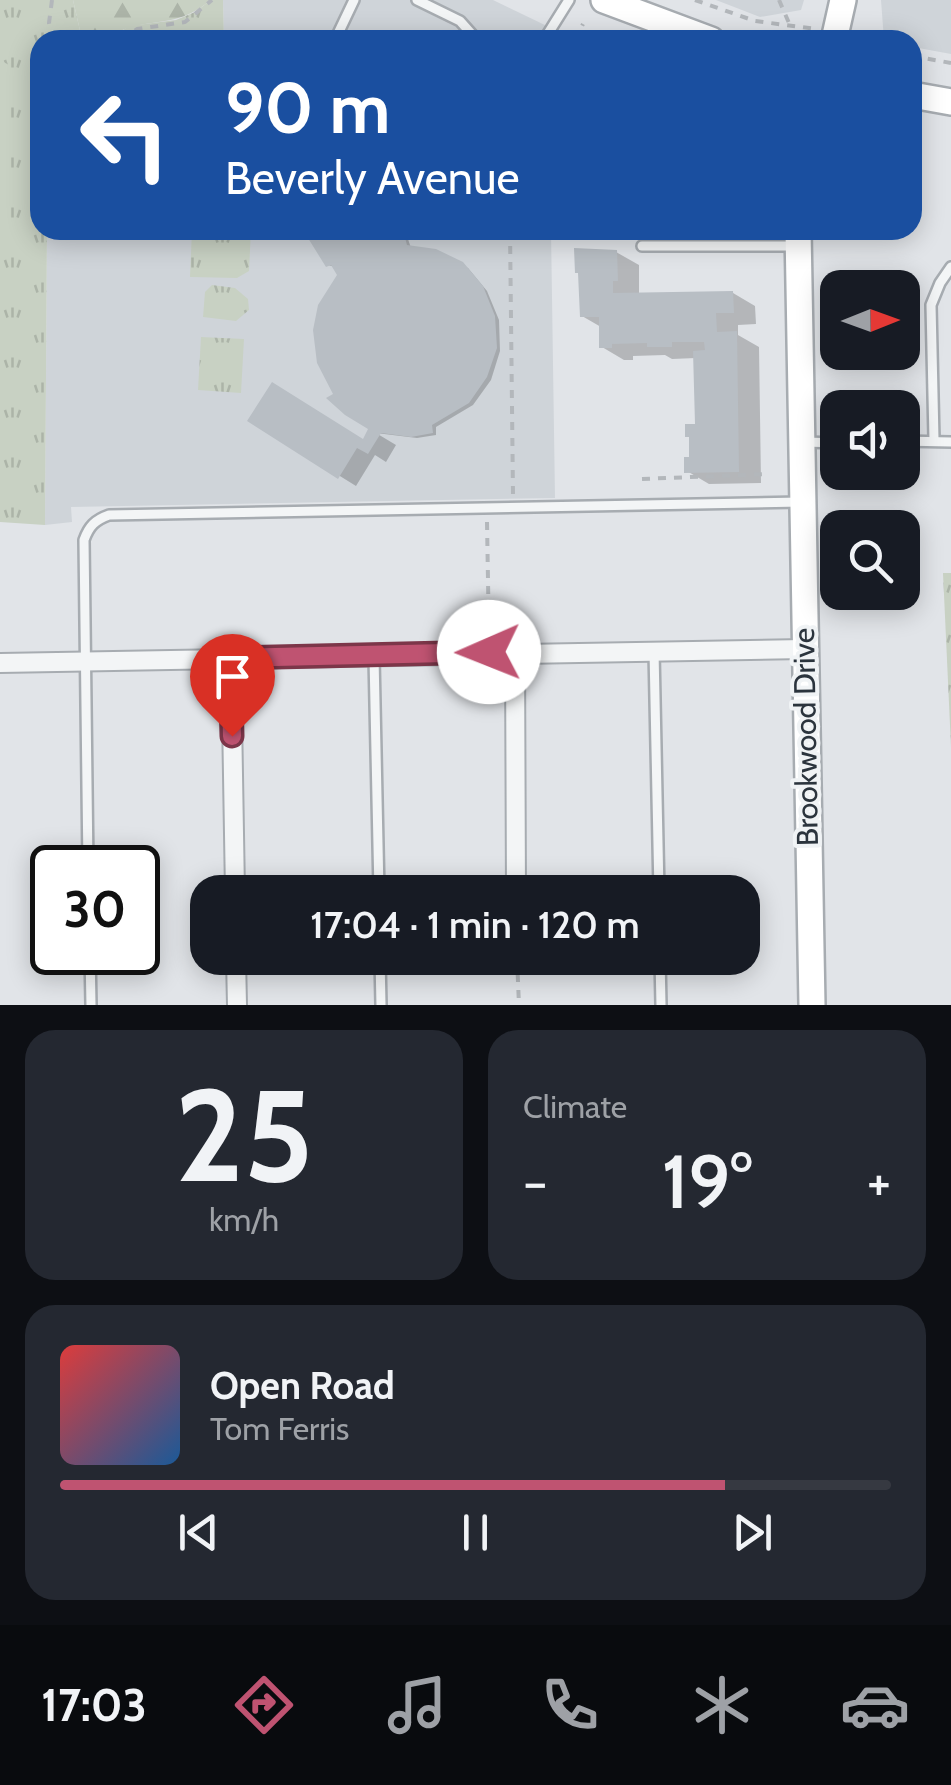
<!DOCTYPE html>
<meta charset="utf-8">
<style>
:root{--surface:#171b24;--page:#242831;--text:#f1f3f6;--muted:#9ea1a6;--line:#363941;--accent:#bf5371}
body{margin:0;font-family:Cabin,sans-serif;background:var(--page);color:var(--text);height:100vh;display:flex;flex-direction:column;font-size:38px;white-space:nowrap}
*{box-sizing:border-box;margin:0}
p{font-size:32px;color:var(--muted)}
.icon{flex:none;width:55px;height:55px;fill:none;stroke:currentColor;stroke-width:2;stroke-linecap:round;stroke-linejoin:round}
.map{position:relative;height:1005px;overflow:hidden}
.sheet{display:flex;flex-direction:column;gap:25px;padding:25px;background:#0d0f14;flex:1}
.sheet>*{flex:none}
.top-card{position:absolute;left:30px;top:30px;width:892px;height:210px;border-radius:30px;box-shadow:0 5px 25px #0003;background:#1a4fa0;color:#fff;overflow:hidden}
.needle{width:65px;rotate:89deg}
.fabs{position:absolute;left:820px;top:270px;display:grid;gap:20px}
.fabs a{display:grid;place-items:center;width:100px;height:100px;border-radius:20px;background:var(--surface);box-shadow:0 5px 25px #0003;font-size:50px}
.speed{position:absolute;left:30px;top:845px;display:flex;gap:20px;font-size:50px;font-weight:700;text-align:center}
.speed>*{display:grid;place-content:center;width:130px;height:130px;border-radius:50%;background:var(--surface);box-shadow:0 5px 25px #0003;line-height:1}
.speed .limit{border:5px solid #111;border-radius:15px;background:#fff;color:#111}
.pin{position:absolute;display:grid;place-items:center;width:85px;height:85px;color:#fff;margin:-102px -42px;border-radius:50% 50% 50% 0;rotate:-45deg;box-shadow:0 0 10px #0007}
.pin .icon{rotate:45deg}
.me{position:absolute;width:110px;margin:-55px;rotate:269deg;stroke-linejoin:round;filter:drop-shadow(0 0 8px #0008)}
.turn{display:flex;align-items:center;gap:35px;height:210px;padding:0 30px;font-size:45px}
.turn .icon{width:130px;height:130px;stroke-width:2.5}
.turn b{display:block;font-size:70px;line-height:85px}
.big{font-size:75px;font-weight:600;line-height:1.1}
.sheet .tile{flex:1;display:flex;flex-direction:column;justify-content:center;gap:15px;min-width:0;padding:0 35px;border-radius:30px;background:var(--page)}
.sheet .dial{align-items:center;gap:0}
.dial b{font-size:130px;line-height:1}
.song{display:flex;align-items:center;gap:30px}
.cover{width:120px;height:120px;border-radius:15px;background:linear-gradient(135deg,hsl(0 70% 55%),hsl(210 70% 35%))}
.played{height:10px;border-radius:5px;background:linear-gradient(90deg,var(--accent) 80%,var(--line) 80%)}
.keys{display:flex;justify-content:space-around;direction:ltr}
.heat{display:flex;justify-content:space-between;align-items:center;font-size:55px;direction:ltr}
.sheet .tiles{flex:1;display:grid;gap:25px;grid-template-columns:1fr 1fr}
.tile:last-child{grid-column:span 2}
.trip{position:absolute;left:190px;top:875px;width:570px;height:100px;border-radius:30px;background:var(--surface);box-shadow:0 5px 25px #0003;font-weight:600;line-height:100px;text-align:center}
.tabs{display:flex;height:160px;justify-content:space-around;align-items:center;background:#090b0e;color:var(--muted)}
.tabs .icon{width:70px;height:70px}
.tabs .active{color:var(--accent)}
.tabs b{font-size:45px;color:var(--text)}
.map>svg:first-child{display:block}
</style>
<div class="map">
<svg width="951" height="1005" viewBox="0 0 951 1005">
<defs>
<pattern id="grass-tufts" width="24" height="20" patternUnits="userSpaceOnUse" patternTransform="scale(2.5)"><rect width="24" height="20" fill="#c8d1c3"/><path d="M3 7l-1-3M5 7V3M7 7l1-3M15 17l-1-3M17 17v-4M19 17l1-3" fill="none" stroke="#acb4a8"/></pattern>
<pattern id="forest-firs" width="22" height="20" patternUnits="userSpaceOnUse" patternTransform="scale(2.5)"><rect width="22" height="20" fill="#c8d1c3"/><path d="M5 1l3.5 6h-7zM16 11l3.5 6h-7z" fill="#acb4a8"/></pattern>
</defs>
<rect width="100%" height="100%" fill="#e1e4e8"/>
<g fill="#cfd4d9">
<path d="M223,0H493L576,40H224Z"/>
<path d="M716,0H804L801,10L760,17Z"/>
<path d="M881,0H951V54L913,47L912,40H884Z"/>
<path d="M47,230H551L555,498L71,507L72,522L45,525Z"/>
</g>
<g fill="url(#grass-tufts)">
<path d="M0,0H73L81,35L111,38L129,26L176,20L195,12L211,0H223L224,40H40V230H47L45,525L0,522Z"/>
<path d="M192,230H251L249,271L237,278L190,277Z"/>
<path d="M212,285L235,288L248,299L249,310L236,321L203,317L205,292Z"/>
<path d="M201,337L244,339L241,393L198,390Z"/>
<path d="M943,573H951V747Z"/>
</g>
<path fill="url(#forest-firs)" d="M73,0H211C182,23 169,19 135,26C110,31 114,45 81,35Z"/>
<path fill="#c8d1c3" d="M0,60L9,65V237L0,238Z"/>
<g fill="#0003">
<path d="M306,230H405L411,248L468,268L487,291L499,320L500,351L491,380L473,405L436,427V435L417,438L376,433L396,445L386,462L375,455L356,486L251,421L364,442L372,428L336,395L340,275L335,267L328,265Z"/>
<path d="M616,252L639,265V295L733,293L755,306L756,324L738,325V335L759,347L761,483L709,484L687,471L692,459L697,426L696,358L672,359L665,355L633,356V360H624L602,347L601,327L582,316Z"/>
</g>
<g fill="#b8bec4">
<path d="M303,230H403L407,245L436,249L463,262L483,286L495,316L497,348L487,377L469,403L432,425L433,433L411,437L381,433L368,454L357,448L338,479L247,421L272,382L363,439L368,429L345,415L326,398L333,394L317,363L313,330L318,305L337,275L331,265L326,267Z"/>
<path d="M574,248L617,250L618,281H613V293L733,291L734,313H716L717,332L737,331L739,472L684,473V457H689V437H685V424H695L693,351L705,350L704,342H672V347H647V343L612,344V348H599V317H580L578,273H575Z"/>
</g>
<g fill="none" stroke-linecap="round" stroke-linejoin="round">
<g stroke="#a7acb1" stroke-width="14">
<g id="lane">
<path d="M417,0L460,21L477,40"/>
<path d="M335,40L354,0"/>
<path d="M544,40L569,0"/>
<path d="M642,246H796"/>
<path d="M934,440L931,305L940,283L951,267"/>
<path d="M902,441L951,442"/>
<path d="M805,442L838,443"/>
<path d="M654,651L659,892"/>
<path d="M374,657L379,892"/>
<path d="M88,868L84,540C89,526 95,520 109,515L801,502"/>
<path d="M90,952L91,1005"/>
<path d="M380,958L381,1005"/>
<path d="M660,958L661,1005"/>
</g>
</g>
<g stroke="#a7acb1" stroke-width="22">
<g id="street">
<path d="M515,652L516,892"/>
<path d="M231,658L235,892"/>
<path d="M0,663L804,649"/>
<path d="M236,958L237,1005"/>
</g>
</g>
<g stroke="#a7acb1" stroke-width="30">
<g id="secondary">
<path d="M604,0L711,40"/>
<path d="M834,40L843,0"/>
<path d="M912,95L951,102"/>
<path d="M798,230L812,1005"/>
</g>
</g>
<g stroke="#b3b7bb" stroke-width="4" stroke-dasharray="8 8" stroke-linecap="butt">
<path d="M52,0L49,23L52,40"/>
<path d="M695,0L755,21L816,29"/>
<path d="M779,0L789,23"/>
<path d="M855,37L868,40"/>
<path d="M122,40L137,29L185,22L212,0"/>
<path d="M575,40L583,24"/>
<path d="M912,56L951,63"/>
<path d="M510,230L513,495"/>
<path d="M642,479L769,474"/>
<path d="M487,522L489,638"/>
<path d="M517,958L519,1005"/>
</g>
<use href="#lane" stroke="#f3f5f6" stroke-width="9"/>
<use href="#street" stroke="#f3f5f6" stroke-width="18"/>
<use href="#secondary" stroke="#fff" stroke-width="25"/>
</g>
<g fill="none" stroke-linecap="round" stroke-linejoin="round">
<g stroke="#7c3649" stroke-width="25">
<path id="route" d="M232,736L230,658L489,652"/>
</g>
<use href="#route" stroke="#bf5371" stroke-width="18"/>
</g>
<g text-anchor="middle" stroke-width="8" stroke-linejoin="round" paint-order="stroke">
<g font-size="30" fill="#2b343d" stroke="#f0f3f5">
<text transform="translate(806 737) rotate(-91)" y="10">Brookwood Drive</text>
</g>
</g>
</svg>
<div class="fabs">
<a><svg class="needle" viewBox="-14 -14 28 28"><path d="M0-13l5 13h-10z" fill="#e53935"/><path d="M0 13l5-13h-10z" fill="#9ea1a6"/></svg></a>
<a><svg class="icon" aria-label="sound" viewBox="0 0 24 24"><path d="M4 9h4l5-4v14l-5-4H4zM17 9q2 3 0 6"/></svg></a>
<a><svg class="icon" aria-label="search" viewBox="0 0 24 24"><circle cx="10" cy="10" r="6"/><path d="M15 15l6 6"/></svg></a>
</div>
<div class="speed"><div class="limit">30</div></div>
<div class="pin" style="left:232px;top:736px;background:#d93025"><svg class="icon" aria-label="arrive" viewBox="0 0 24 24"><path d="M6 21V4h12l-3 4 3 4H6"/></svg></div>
<svg class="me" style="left:489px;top:652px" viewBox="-20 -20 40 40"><circle r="19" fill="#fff"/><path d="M0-13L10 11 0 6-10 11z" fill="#bf5371"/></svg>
<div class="trip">17:04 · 1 min · 120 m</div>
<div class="top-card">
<div class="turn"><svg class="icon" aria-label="left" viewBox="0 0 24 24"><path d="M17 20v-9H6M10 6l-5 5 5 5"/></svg><div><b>90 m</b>Beverly Avenue</div></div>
</div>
</div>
<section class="sheet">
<div class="tiles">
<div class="tile dial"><b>25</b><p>km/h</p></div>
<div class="tile"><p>Climate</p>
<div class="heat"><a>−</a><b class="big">19°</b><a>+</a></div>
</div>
<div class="tile">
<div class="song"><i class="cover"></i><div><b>Open Road</b><p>Tom Ferris</p></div></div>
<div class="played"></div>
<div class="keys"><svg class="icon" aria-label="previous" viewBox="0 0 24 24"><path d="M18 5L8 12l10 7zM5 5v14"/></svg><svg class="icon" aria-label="pause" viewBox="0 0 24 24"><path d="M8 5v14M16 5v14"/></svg><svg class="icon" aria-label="next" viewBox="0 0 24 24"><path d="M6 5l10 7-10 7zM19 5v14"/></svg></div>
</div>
</div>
</section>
<nav class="tabs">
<b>17:03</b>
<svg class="icon active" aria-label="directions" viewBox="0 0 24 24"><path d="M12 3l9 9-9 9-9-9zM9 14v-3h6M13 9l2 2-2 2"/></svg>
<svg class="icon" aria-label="music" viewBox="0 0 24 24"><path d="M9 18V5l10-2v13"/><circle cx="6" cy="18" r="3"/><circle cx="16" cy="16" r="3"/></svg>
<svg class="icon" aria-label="phone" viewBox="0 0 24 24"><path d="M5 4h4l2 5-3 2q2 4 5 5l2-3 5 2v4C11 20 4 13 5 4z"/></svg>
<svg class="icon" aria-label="climate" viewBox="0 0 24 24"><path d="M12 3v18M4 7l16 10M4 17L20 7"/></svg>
<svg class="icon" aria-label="car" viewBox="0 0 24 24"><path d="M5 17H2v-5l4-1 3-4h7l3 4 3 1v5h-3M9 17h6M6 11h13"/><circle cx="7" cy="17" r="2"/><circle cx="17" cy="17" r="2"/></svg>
</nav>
